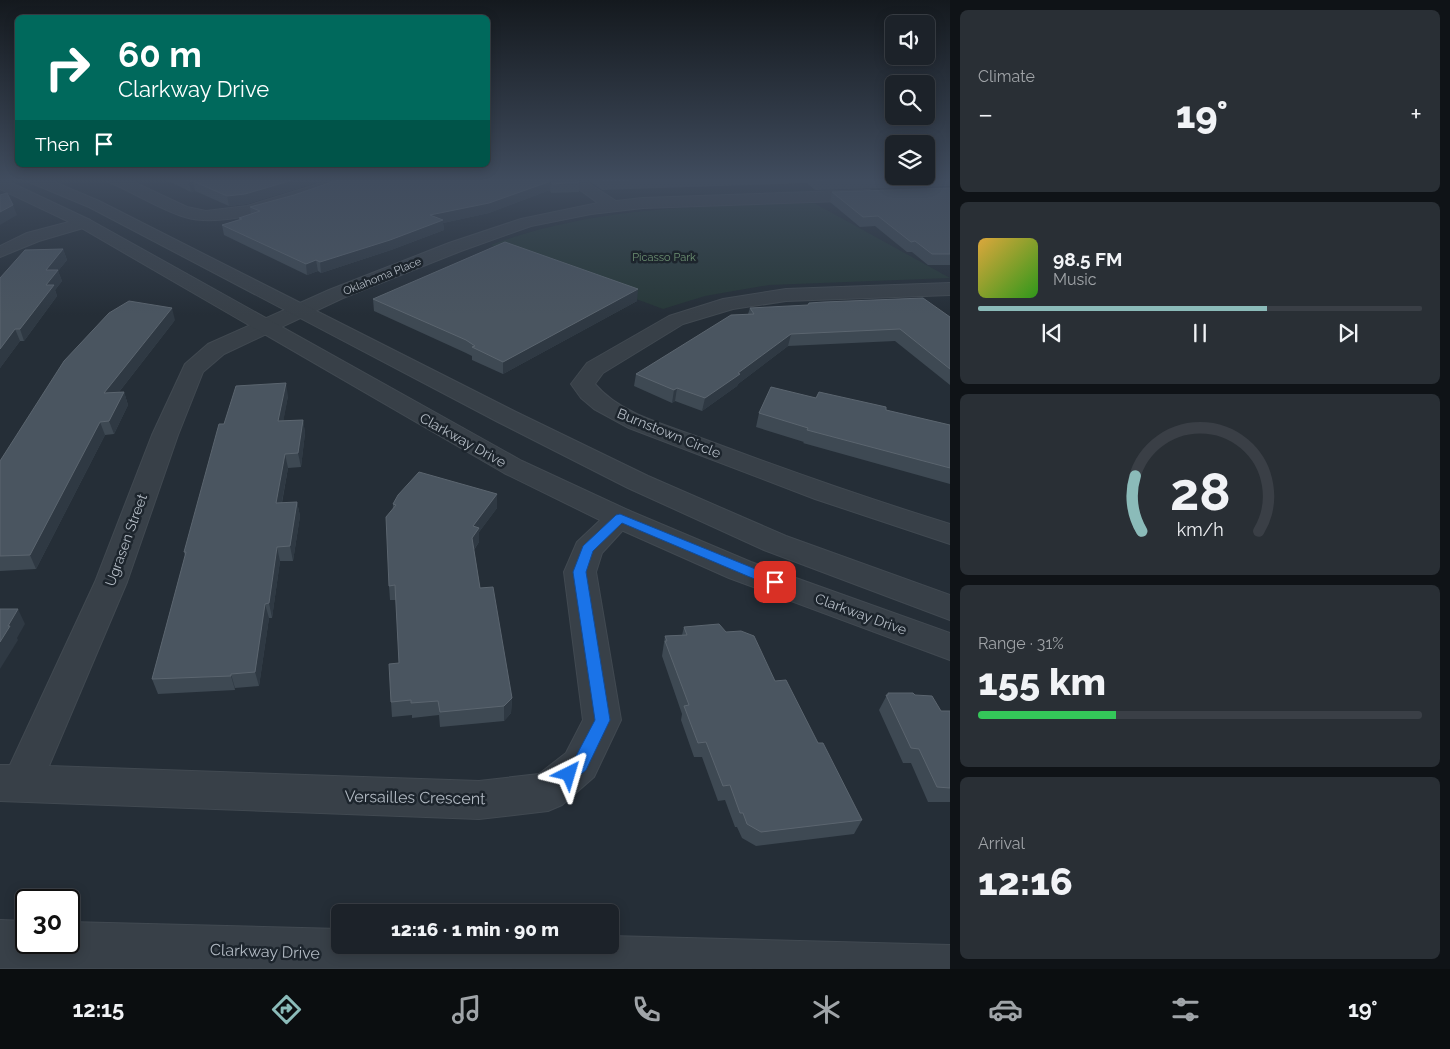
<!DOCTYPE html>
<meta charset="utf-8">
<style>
:root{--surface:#1c2229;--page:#292f35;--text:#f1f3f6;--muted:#a0a4a8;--line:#3a3f46;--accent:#8bbbb9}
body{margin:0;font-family:Raleway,sans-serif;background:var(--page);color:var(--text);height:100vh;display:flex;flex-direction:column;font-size:19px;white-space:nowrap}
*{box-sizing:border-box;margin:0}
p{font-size:16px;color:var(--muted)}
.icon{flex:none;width:28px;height:28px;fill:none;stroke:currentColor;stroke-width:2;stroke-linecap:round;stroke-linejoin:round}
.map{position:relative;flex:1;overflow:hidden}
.side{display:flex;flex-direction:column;gap:10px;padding:10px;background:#0f1317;width:500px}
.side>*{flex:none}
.top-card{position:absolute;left:15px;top:15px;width:475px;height:152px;border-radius:8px;box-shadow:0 2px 12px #0003,0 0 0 1px var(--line);background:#00695c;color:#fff;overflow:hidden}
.controls{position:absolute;left:885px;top:15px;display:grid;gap:10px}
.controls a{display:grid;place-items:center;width:50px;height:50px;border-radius:8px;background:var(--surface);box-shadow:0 2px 12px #0003,0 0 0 1px var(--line);font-size:25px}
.speed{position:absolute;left:15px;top:889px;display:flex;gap:10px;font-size:25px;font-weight:700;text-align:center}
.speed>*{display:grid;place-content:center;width:65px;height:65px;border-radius:50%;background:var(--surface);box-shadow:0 2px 12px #0003,0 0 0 1px var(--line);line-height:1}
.speed .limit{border:2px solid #111;border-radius:8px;background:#fff;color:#111}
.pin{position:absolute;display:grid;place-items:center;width:42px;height:42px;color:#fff;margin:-21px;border-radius:10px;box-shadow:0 2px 8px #0006}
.me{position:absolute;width:55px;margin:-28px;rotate:40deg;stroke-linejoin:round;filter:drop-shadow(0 0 4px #0008)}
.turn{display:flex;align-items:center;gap:18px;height:105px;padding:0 20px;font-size:22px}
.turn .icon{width:65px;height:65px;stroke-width:2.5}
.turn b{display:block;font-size:35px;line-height:42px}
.then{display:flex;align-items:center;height:48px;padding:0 20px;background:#0003;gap:10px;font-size:19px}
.big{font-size:38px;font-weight:800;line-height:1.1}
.side .tile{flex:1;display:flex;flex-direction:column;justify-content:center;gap:8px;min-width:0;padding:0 18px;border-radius:8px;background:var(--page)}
.side .dial{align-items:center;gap:0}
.dial svg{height:130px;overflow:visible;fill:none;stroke:var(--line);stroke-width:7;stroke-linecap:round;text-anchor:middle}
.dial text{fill:var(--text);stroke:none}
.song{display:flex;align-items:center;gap:15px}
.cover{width:60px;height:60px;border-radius:8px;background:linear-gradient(135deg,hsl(40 70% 55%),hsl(110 70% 35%))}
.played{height:5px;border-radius:2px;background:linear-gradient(90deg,var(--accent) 65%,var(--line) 65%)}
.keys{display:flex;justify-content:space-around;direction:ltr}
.heat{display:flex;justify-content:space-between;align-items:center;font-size:28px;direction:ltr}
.charge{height:8px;border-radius:4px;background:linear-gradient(90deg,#34c759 31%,var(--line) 0)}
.trip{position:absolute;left:331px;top:904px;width:288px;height:50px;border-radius:8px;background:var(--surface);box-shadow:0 2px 12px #0003,0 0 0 1px var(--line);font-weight:800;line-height:50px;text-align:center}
.tabs{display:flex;height:80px;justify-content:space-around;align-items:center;background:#0b0e10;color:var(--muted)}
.tabs .icon{width:35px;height:35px}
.tabs .selected{color:var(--accent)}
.tabs b{font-size:22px;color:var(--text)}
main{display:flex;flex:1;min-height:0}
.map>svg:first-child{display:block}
</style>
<main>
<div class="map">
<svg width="950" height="969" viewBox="0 0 950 969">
<rect width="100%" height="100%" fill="#252e37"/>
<path fill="#273838" d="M814,203L950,278L769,285L705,296L663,309L491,245C596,206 704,206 814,203Z"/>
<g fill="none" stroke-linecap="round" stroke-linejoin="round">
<g stroke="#414951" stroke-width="2">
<g id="minor">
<path d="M107,179H127L187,207L206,211L247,206L335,179H358L356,182C312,196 230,231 185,217C159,209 135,193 109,182Z"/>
<path d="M565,179H582L616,201L643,198L869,190L874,192L877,195L874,198L869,200L643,208L591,214L531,226L461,251L343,298L224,354L203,372L178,435L127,582L49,766L479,781L539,774L566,753L583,720L564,572L577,542L610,511L620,509L630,511L634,518L602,553L596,572L621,720L594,777L562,805L548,811L479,819L0,801V765H10L95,582L152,435L185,364L208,344L329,290L449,243L521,219L598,203Z"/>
<path d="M84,218L90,220L92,223L90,226L39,241L0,257V246L27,233Z"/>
<path d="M950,283V295L786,301L733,309L683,324L603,373L595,384C622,416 671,426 709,441C789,471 869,499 950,524V544L815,499L629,428L594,409L581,398L571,384L587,363L669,316L723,299L786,289Z"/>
<path d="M0,920L26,921V942H69V922L340,929V945H610V936L950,945V969L0,968Z"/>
</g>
</g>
<g stroke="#414951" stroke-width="2">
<g id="tertiary">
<path d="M0,179L5,180L90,220L522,461L630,511L751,562L950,633V660L729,578L610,525L504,473L78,226L0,189Z"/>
<path d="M27,179H47L99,201L516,412L648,476L786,536L950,595V620L764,550L628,488L498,422L89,207L29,182Z"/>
</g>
</g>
<use href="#minor" fill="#384048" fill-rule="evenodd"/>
<use href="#tertiary" fill="#384048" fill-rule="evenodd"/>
</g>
<g fill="#3e4953">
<path d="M164,179H328L247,204L229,206L195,191L191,192Z"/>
<path d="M341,179L579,182V192L551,193L550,190L489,213L443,223L444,230L391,250L321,273L318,271L307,275L224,235L222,225L240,219L239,218L251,214L250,207L294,195Z"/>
<path d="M586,179H950V186L815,190L807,183L602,190Z"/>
<path d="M950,188V265H928L912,252H907L875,226L860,227L830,202L832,192Z"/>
<path d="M63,249L67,260L58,271L62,281L55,290L57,296L24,341H20L0,368V278Z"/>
<path d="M373,299L637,301L503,374L472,360V356L466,353L374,311Z"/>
<path d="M750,308L950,317V385L895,341L788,346L738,384L737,386L702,411L675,401L672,403L634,386L636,374L748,314Z"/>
<path d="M175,320L119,392H124L128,405L114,434L105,435L36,569L0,571V461Z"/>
<path d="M288,396L283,421L303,420L305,433L301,467L288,468L282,503L297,502L300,516L293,561H280L272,618H269L259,686L235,688V690L158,694L152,679L185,556L184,552L224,424Z"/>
<path d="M816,398L886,410L950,425V484L803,443L804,442L756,427L759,413Z"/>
<path d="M497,494V508L479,532V542L474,550L480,588L512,698L511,713L504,721L440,727L439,715L412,718V715L392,717L391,702L399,663L396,600H390L389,586L393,504Z"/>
<path d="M684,627L726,632L775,681L818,743L862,820L854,834L756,846L742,838L737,827H735L725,800L718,801L702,757H694L681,720L682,714L662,656L665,636L682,635Z"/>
<path d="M888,693L915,695L941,711H950V802H928L911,763H903L879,710Z"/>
</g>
<g fill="#2f3943">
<path d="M296,179H328L247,204L229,206L227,196Z"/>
<path d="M193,181L195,191L191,192L189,182Z"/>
<path d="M551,181L550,190L489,213L443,223L444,230L391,250L321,273L320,262L430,215Z"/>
<path d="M13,205L17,215L0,225V212Z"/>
<path d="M63,249L67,260L58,271L62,281L55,290L57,296L24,341L20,329L46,285V270Z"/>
<path d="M316,260L318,271L307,275L306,264Z"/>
<path d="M638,289L637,301L503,374V362Z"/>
<path d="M172,308L175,320L108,406L104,393Z"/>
<path d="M15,329L20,341L0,368V349Z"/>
<path d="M791,334L788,346L738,384L737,386L702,411L705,398L738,373Z"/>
<path d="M286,383L288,396L281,434L278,421Z"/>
<path d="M677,388L675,401L672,403L674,390Z"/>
<path d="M124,392L128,405L114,434L109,421Z"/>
<path d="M303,420L305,433L301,467L298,453Z"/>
<path d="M100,422L105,435L36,569L30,555Z"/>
<path d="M285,454L288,468L279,517L276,503Z"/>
<path d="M497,494V508L479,532V542L472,552V538L473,526Z"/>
<path d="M297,502L300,516L293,561L290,546Z"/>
<path d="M277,547L280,561L272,618L269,603Z"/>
<path d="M265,604L269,618L259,686L255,672Z"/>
<path d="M18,609L25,624L17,638L18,640L0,669V642L8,626Z"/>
<path d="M231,674L235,688V690L231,676Z"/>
<path d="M512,698L511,713L504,721V706Z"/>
</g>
<g fill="#4a5560" stroke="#5b656f">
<path d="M183,179H296L245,194L227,196L193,181L189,182Z"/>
<path d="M341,179H575L579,182L552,184L551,181L489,203L430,215L443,220L390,240L320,262L316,260L306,264L222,225L242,219L239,218L260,211L250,207L294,195Z"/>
<path d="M601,179H647L603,181Z"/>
<path d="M816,179H852L817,180Z"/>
<path d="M950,188V254H932L915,241L911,242L878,216L863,217L832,192Z"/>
<path d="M7,193L13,205L0,212V195Z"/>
<path d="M505,242L638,289L503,362L472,347L475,346L466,340L373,299Z"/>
<path d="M63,249L46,270H58L46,285H54L20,329H15L0,349V278L25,250Z"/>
<path d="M923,298L950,317V369L900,329L791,334L738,373L740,374L705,398L677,388L674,390L636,374L731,315L754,314L750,308L808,305L809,303L824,302Z"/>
<path d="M129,301L172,308L104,393L124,392L109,421L100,422L30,555L0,556V461L64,361L109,313Z"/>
<path d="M286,383L278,421L303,420L298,453L285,454L276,503L297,502L290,546L277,547L269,603L265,604L255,672L231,674V676L152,679L186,552H184L219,424H224L236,386Z"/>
<path d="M771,387L816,398L819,392L886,407V410L950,425V468L807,430L808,428L759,413Z"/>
<path d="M419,472L497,494L473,526L479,528L472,538L480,588L493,587L512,698L504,706L440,712L438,701L411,703V700L391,702L389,664L399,663L395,585L389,586L386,517L396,505L393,504L398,495Z"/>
<path d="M0,609H18L8,626H10L0,642Z"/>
<path d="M719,624L726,632L741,631L754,636L775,681L786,680L818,743H823L862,820L761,832L747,824L743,813H740L730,785L723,786L706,742L698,743L684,706L689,705L665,641H667L665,636L687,635L684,627Z"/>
<path d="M888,693H913L915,695L932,696L941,711H950V788L937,787L919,749L911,748L886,695H888Z"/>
</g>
<linearGradient id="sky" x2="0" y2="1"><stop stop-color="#14191e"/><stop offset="0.57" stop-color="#404c5e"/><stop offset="1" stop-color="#404c5e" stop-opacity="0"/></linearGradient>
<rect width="950" height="315" fill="url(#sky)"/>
<path fill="#1a73e8" stroke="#114b97" d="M620,514L780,579L782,582L780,586H771L622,523L593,551L586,572L610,720L586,770L575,779L569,781L563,779L561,774L563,769L574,760L595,720L573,572L583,546L616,515Z"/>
<g text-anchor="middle" stroke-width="5" stroke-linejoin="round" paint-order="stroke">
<g font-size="11" fill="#6e9273" stroke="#1d252d">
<text x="664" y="261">Picasso Park</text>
</g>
<g font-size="11" fill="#b3bbc4" stroke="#1d252d">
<text transform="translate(382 276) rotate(-22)" y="4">Oklahoma Place</text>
</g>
<g font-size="14" fill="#b3bbc4" stroke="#1d252d">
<text transform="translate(669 433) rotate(22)" y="5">Burnstown Circle</text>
<text transform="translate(463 440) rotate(29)" y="5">Clarkway Drive</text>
<text transform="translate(126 540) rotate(-70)" y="5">Ugrasen Street</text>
<text transform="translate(861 614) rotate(20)" y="5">Clarkway Drive</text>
</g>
<g font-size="16" fill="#b3bbc4" stroke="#1d252d">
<text transform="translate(415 797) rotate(1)" y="6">Versailles Crescent</text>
<text transform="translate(265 951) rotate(2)" y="6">Clarkway Drive</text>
</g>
</g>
</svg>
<div class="controls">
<a><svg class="icon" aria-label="sound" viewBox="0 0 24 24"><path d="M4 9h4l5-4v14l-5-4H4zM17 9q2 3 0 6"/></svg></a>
<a><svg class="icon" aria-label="search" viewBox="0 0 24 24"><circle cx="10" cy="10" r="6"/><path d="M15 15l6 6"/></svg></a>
<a><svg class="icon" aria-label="layers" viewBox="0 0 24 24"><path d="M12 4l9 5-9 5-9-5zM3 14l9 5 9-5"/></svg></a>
</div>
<div class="speed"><div class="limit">30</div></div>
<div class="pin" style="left:775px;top:582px;background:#d93025"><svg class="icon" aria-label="arrive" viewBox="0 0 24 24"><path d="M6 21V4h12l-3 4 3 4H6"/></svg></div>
<svg class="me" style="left:569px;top:774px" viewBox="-20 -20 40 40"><path d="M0-17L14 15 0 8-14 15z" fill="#1a73e8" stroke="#fff" stroke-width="4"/></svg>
<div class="trip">12:16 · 1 min · 90 m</div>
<div class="top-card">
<div class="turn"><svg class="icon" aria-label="right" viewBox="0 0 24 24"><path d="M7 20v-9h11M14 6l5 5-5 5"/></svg><div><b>60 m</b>Clarkway Drive</div></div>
<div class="then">Then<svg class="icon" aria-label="arrive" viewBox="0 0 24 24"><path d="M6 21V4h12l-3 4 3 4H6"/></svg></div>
</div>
</div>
<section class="side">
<div class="tile"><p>Climate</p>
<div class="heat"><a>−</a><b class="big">19°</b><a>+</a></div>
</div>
<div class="tile">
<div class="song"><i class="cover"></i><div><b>98.5 FM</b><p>Music</p></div></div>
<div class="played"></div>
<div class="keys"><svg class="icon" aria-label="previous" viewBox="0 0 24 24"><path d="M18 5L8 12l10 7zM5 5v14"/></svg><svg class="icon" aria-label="pause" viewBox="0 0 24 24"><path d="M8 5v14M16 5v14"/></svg><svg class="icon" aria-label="next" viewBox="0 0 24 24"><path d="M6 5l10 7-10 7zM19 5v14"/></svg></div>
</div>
<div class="tile dial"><svg viewBox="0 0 100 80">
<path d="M14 69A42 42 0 1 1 86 69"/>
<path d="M14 69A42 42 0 0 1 10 35" stroke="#8bbbb9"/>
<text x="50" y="56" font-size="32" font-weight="700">28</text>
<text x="50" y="72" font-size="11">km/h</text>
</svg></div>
<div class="tile"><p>Range · 31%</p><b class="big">155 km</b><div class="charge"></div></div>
<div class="tile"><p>Arrival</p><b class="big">12:16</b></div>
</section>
</main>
<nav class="tabs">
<b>12:15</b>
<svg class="icon selected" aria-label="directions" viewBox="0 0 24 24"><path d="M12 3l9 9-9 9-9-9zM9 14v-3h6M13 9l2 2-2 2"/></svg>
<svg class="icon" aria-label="music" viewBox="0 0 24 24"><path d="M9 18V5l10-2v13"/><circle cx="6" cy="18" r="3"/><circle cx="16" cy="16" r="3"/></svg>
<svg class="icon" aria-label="phone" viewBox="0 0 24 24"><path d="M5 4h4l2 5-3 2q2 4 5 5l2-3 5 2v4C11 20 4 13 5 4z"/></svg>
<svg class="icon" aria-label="climate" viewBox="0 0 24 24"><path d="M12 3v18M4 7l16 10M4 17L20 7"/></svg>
<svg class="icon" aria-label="car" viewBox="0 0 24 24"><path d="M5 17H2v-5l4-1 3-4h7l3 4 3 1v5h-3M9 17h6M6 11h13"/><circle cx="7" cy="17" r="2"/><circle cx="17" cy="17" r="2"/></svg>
<svg class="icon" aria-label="filters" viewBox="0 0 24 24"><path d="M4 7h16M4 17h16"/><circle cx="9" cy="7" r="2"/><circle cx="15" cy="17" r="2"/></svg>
<b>19°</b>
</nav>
